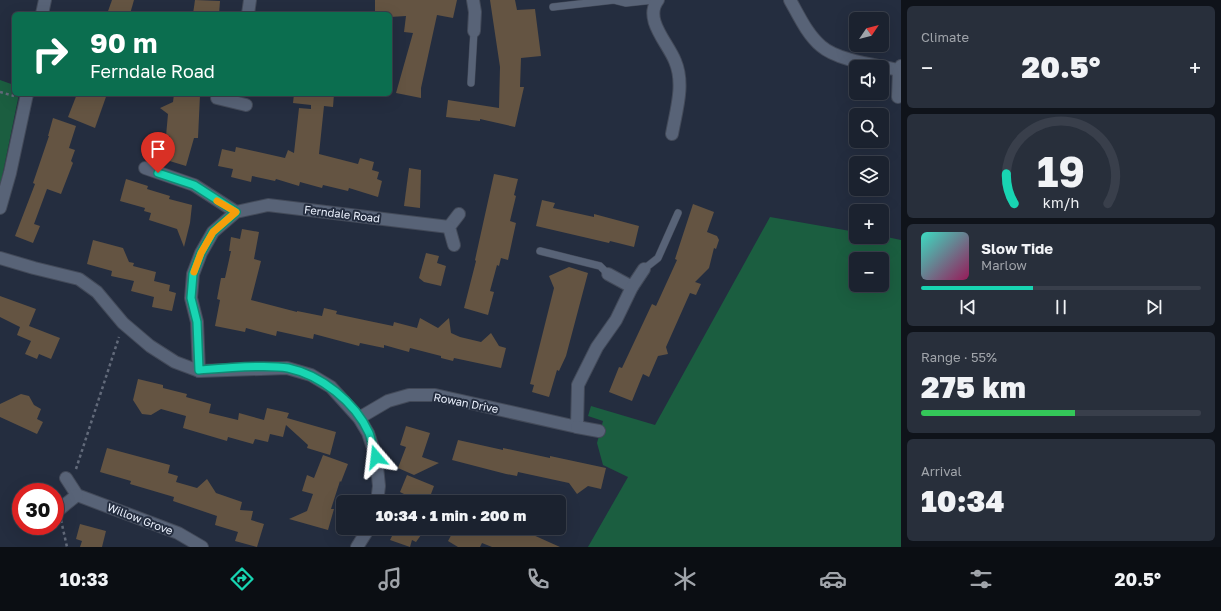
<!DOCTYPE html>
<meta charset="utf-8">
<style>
:root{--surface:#1b222f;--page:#282f3b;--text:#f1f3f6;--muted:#a0a4aa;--line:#393f4b;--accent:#18d5b2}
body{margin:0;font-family:"Golos Text",sans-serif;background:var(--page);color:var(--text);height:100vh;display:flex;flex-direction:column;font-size:15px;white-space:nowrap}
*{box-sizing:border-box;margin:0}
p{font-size:13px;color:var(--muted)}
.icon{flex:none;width:22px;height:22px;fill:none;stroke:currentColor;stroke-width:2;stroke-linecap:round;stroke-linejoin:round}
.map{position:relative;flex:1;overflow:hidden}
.panel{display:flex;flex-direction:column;gap:6px;padding:6px;background:#0f131a;width:320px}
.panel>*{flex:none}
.top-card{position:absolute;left:12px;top:12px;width:380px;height:84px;border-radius:6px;box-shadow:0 4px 16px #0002,0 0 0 1px var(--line);background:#0b6e4f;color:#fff;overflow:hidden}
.needle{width:26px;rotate:55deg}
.controls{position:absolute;left:849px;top:12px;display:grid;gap:8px}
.controls a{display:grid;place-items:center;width:40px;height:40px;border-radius:6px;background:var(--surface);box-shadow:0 4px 16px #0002,0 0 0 1px var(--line);font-size:20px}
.speed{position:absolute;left:12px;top:483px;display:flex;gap:8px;font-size:20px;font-weight:700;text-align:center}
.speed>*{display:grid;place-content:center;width:52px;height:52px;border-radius:50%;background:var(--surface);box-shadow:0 4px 16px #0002,0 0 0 1px var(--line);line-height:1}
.speed .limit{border:6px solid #d22;background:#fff;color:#111}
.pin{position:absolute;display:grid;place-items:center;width:34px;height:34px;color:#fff;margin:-41px -17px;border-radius:50% 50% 50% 0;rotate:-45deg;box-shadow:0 0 4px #0007}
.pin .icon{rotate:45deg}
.me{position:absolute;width:44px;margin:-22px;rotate:343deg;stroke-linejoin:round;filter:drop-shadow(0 0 3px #0008)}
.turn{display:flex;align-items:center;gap:14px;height:84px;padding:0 12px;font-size:18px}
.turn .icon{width:52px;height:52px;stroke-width:2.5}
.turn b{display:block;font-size:28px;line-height:34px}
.big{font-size:30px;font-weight:800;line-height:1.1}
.panel .card{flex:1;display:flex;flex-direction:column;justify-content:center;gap:6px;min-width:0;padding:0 14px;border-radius:6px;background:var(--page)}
.panel .dial{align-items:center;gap:0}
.dial svg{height:104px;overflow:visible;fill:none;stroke:var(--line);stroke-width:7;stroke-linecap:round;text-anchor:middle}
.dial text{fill:var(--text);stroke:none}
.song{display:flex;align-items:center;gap:12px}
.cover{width:48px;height:48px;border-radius:6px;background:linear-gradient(135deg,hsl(170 70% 55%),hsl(330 70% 35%))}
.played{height:4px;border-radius:2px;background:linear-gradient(90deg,var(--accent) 40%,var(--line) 40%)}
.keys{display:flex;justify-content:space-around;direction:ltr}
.heat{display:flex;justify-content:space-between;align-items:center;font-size:22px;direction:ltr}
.charge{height:6px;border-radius:3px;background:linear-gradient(90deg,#34c759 55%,var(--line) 0)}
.trip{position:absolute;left:336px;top:495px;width:230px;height:40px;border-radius:6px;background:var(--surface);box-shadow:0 4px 16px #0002,0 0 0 1px var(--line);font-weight:800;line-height:40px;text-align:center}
.menu{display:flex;height:64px;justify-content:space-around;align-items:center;background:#0b0e13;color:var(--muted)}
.menu .icon{width:28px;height:28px}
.menu .selected{color:var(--accent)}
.menu b{font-size:18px;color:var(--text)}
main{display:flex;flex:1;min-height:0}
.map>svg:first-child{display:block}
</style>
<main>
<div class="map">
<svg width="901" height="547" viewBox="0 0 901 547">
<rect width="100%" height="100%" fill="#242d3f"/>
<g fill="#1b5e40" fill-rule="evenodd">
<path d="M0,80L14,85V94H19L0,187Z"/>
<path d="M770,217L856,232V237L882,236L901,240V547H588L628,477L603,465L597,443L603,421L588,416L591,406L655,425ZM856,259H882V285H856Z"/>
</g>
<g fill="#645442">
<path d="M112,0H134L130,14H107Z"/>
<path d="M195,0L220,1L219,14H193Z"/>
<path d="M375,0H457L453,18L437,15L421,88V98L396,93L413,33L404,32L406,16L390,17V14H375Z"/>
<path d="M490,0H515L517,10L535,9L541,56L521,58L520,87H524L515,127L480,119V121L446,117L448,100L499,108L500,67Z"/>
<path d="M77,94H107L95,128L68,117Z"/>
<path d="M174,94L200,95L198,138H194L186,166L163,159L170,136H166L168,114L160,108L173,102Z"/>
<path d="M294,94H334L333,107L324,106L319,154L358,164L360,158L374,162L372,170L379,172L377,179L382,181L378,197L349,188L348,191L323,185L322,188L300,182L299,186L276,179L275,181L252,176L251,182L231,177L233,169L218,166L222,149L235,152L236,147L285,158L288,150L294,153L299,108L311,109V105L293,103Z"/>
<path d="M53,118L76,126L69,148L75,150L71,161L73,163L61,194L47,189L34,224L40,226L33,243L15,236L35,184L33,183L49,136H48Z"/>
<path d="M409,168L421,170L420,208L404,206Z"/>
<path d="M494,174L518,179L514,195L516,196L510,221L516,223L508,260L501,258L499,266L497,265L490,291L494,292L488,315L464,308L476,261L475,260Z"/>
<path d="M126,179L148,186L147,189L170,196L169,199L192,205L190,223L184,247L177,229L149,220L151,213L144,211L145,208L120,201Z"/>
<path d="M542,200L555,203L553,208L594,217V214L639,226L634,247L610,241L609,243L536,226Z"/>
<path d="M693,204L714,212L707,232L717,236L719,240L716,249L714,248L709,268L695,282L701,284L696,295L690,293L666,347L668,354L658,356L649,377L643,374L632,401L609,392L619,367L622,368L652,304L656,306L677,260L675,259Z"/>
<path d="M242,229L259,232L254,259L261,261L251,300L297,312V311L322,316L324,308L337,311L336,314L369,321L393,326L394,322L417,328L420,318L438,328L449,318L451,333L460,337L481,342L491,333L499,346L506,348L501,368L454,358L453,361L441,358V356L410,348L409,352L384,345V348L360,343L359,346L314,334L313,339L277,331L276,336L246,328L245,332L215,326L220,300L217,299L221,278H225L231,251H229L231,237L240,239Z"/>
<path d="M93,240L123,248L129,262L134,263L133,266L156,272L154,281L170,285L169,291L176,293L172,311L152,307L154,297L131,291L134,281L111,276L112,271L87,264Z"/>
<path d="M426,253L439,256L437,263L446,266L441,286L424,282L419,278Z"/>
<path d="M569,267L588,273L566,356L559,371L557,370L549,397L532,392L534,385L530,384L554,288L549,276Z"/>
<path d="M0,296L36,309L29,326L60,338L51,359L39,354L37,359L25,354L31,341L17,335L20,327L0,317Z"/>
<path d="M138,379L163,385V388L187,394L186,397L211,404L209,413L238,420L239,413L264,420L267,408L289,413L287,418L336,432L330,455L307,448L308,445L286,425L283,437L270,434L268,442L255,439L253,444L228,437L227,441L183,428L186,416L161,409L151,415L142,414L133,400Z"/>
<path d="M21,394L29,396L34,405L41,409L37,419L43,422L37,434L0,417V404Z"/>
<path d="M406,426L430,433L422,457L439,463L414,475L398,468L406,447L400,445Z"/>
<path d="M458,440L503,450V448L550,458V456L606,468L601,489L588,486L577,494L569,483L518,472L517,476L506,474L452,460Z"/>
<path d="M107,448L170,465L168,473L178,476L176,482L197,488L207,479L216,493L242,502L240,510L253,511L251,520L264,524L257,547L235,541L238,532L215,525L217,516L173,501L174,497L130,484L131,481L100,472Z"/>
<path d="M323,455L348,464L341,482L340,481L331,509H334L328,530L289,519L307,511L313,494L302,491L307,475L314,478Z"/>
<path d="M407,475L434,486L428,502H403L406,495L400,492Z"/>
<path d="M80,524L106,531L102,547H80L82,541L76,539Z"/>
<path d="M383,528H426L416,542L412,540L410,547L390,540L393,534L382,530Z"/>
<path d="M455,528H502L517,535L520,528H534L531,534L560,547H492L482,543L480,547H458L448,541Z"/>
</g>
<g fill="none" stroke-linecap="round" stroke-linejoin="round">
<g stroke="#434a59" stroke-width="8">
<g id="lane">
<path d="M553,7L614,0L626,3L654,0"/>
<path d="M471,83L474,31"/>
<path d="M540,251L600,266L608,274"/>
<path d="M644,269L658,258L678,213"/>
</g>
</g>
<g stroke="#434a59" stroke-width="14">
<g id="street">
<path d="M473,0L475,12L474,31"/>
<path d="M658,0C643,19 668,43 675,61C685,84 676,111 672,134"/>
<path d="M790,0C799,16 807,34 821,46C838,61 877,65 899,70L901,66"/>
<path d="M42,14L45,0"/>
<path d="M248,14L250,0"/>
<path d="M898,97L899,70"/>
<path d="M217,98L246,105"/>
<path d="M145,168L194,185L236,212"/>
<path d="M0,208L10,173L27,94"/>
<path d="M454,245L449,227L459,214"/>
<path d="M0,258L34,268L79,279L97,292L123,323L150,346L175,362L199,371L287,368L311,375L331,387L359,418L368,433L376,457L379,486L377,502"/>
<path d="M608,274L632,287"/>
<path d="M199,371L197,322L191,298L193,274L201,253L213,232L236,212L268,205L449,227"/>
<path d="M359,418L388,401L409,395H435L577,427L578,385L597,347L616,320L632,287L644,269"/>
<path d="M577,427L599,431"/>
<path d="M66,478L77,495L178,533L202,547"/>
<path d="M61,508L77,495"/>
<path d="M357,547L369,528"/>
</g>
</g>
<g stroke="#626a7a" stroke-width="2.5" stroke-dasharray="3 3" stroke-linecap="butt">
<path d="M0,92L14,96"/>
<path d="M76,469L119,337"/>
<path d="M61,520L67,547"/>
</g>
<use href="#lane" stroke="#586377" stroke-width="7"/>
<use href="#street" stroke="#586377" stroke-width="12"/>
</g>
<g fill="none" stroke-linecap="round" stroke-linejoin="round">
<g stroke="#108a74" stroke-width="10">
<path id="route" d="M158,173L194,185L236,212L213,232L201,253L193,274L191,298L197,322L199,370C223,368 266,364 288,368C321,375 355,402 369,433C372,441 373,449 376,457"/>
</g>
<use href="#route" stroke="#18d5b2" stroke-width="7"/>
<path stroke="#f59e0b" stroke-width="7" d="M194,272L201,253L213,232L236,212L217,201"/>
</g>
<g text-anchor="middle" stroke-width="4" stroke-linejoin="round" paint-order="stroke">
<g font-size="11" fill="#edf3ff" stroke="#242d3f">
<text transform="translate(342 214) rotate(7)" y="4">Ferndale Road</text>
<text transform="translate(466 403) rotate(11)" y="4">Rowan Drive</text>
<text transform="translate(140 519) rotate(21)" y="4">Willow Grove</text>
</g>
</g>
</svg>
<div class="controls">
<a><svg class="needle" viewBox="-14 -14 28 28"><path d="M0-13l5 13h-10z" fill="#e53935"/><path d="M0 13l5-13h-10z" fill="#a0a4aa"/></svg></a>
<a><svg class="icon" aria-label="sound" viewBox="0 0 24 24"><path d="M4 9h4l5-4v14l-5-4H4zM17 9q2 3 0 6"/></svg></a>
<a><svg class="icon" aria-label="search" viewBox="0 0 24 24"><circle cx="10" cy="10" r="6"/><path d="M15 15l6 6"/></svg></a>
<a><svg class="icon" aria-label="layers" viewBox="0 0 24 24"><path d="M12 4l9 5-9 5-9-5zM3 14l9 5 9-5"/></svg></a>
<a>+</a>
<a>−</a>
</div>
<div class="speed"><div class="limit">30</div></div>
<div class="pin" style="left:158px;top:173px;background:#d93025"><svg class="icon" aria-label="arrive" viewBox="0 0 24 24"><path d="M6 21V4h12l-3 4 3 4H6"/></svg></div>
<svg class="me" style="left:376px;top:457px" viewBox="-20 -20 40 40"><path d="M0-17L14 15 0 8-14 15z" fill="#18d5b2" stroke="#fff" stroke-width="4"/></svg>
<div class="trip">10:34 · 1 min · 200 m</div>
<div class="top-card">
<div class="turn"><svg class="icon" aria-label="right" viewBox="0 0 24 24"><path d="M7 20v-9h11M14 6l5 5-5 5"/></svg><div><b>90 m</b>Ferndale Road</div></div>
</div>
</div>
<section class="panel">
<div class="card"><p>Climate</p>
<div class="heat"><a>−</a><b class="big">20.5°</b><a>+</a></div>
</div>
<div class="card dial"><svg viewBox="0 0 100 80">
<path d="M14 69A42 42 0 1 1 86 69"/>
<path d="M14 69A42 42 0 0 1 8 46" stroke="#18d5b2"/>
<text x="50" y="56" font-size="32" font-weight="700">19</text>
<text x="50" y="72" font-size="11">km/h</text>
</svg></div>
<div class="card">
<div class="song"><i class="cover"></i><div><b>Slow Tide</b><p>Marlow</p></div></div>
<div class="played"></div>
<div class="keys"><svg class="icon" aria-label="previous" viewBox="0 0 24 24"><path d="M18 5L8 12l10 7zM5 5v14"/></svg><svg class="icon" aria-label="pause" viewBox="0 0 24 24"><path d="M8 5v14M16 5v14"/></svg><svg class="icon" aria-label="next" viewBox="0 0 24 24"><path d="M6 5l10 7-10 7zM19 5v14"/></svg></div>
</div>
<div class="card"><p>Range · 55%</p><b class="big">275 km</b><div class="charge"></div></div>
<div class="card"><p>Arrival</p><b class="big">10:34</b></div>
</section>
</main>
<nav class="menu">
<b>10:33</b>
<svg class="icon selected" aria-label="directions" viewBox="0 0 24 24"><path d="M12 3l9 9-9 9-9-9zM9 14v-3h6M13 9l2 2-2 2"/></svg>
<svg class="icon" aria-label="music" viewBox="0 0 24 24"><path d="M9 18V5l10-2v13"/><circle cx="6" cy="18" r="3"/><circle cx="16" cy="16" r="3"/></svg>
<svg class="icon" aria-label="phone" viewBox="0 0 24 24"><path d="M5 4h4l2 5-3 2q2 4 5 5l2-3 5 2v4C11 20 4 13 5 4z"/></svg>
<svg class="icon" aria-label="climate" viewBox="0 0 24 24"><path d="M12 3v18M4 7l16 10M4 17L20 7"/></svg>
<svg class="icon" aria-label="car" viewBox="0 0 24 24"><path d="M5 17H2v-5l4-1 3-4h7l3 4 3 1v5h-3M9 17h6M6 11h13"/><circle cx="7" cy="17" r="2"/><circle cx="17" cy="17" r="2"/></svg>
<svg class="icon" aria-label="filters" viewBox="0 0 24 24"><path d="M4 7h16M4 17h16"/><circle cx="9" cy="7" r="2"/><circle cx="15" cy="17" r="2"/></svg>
<b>20.5°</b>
</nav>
